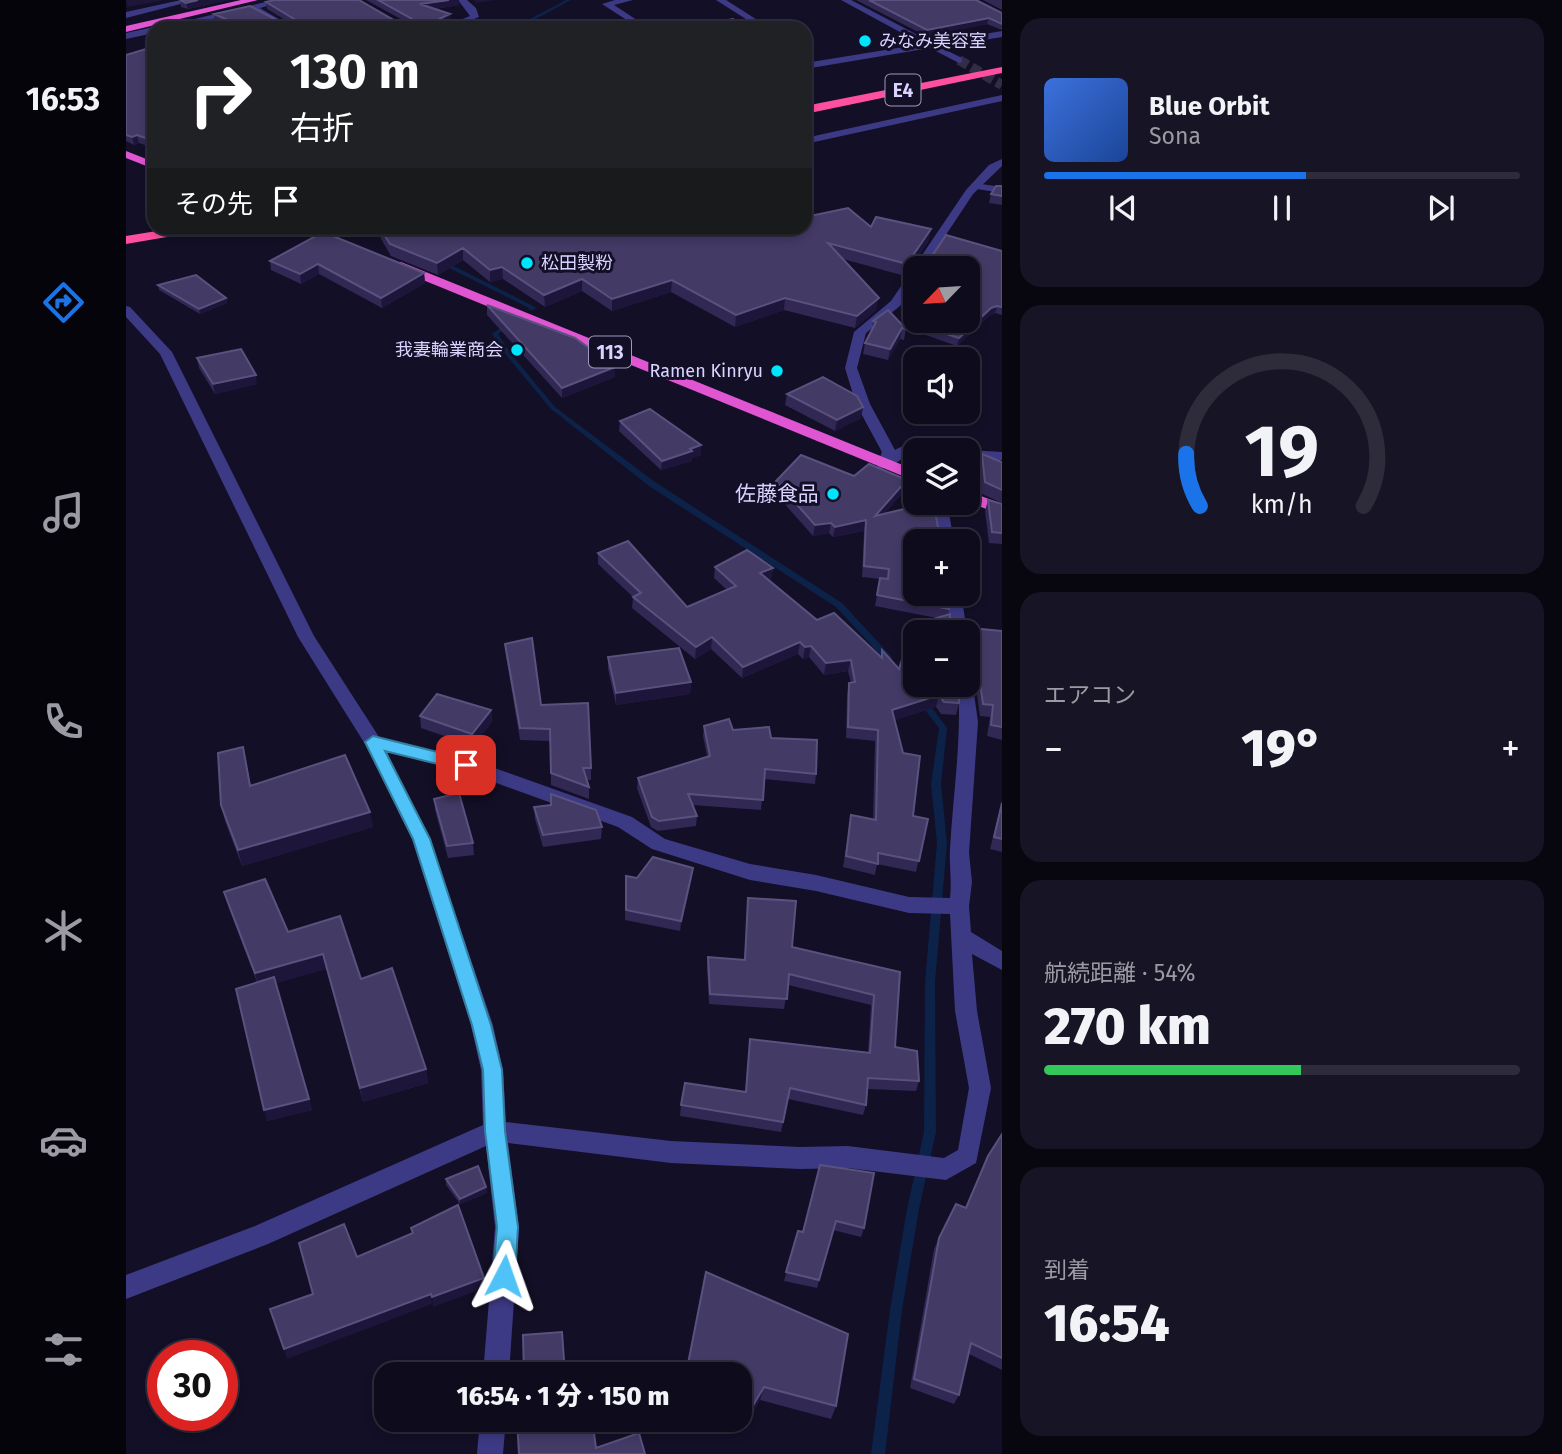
<!DOCTYPE html>
<html lang="ja">
<meta charset="utf-8">
<style>
:root{--surface:#0e0b1c;--page:#171425;--text:#f1f3f6;--muted:#9b9ba3;--line:#2e2b3b;--accent:#1a73e8}
body{margin:0;font-family:"Fira Sans","Noto Sans JP",sans-serif;background:var(--page);color:var(--text);height:100vh;display:flex;flex-direction:column;font-size:26px;white-space:nowrap}
*{box-sizing:border-box;margin:0}
p{font-size:23px;color:var(--muted)}
.icon{flex:none;width:38px;height:38px;fill:none;stroke:currentColor;stroke-width:2;stroke-linecap:round;stroke-linejoin:round}
.map{position:relative;flex:1;overflow:hidden}
.details{display:flex;flex-direction:column;gap:18px;padding:18px;background:#08060f;width:560px}
.details>*{flex:none}
.hud{position:absolute;left:21px;top:21px;width:665px;height:214px;border-radius:21px;box-shadow:0 4px 10px #0003,0 0 0 2px var(--line);background:#202124;color:#fff;overflow:hidden}
.needle{width:46px;rotate:245deg}
.buttons{position:absolute;left:777px;top:256px;display:grid;gap:14px}
.buttons a{display:grid;place-items:center;width:77px;height:77px;border-radius:14px;background:var(--surface);box-shadow:0 4px 10px #0003,0 0 0 2px var(--line);font-size:35px}
.speed{position:absolute;left:21px;top:1340px;display:flex;gap:14px;font-size:35px;font-weight:700;text-align:center}
.speed>*{display:grid;place-content:center;width:91px;height:91px;border-radius:50%;background:var(--surface);box-shadow:0 4px 10px #0003,0 0 0 2px var(--line);line-height:1}
.speed .limit{border:10px solid #d22;background:#fff;color:#111}
.pin{position:absolute;display:grid;place-items:center;width:60px;height:60px;color:#fff;margin:-30px;border-radius:14px;box-shadow:0 4px 10px #0006}
.me{position:absolute;width:77px;margin:-38px;rotate:4deg;stroke-linejoin:round;filter:drop-shadow(0 0 5px #0008)}
.turn{display:flex;align-items:center;gap:24px;height:147px;padding:0 28px;font-size:32px}
.turn .icon{width:91px;height:91px;stroke-width:2.5}
.turn b{display:block;font-size:49px;line-height:60px}
.then{display:flex;align-items:center;height:66px;padding:0 28px;background:#0003;gap:14px;font-size:26px}
.big{font-size:52px;font-weight:800;line-height:1.1}
.details .widget{flex:1;display:flex;flex-direction:column;justify-content:center;gap:10px;min-width:0;padding:0 24px;border-radius:21px;background:var(--page)}
.details .dial{align-items:center;gap:0}
.dial svg{height:182px;overflow:visible;fill:none;stroke:var(--line);stroke-width:7;stroke-linecap:round;text-anchor:middle}
.dial text{fill:var(--text);stroke:none}
.song{display:flex;align-items:center;gap:21px}
.cover{width:84px;height:84px;border-radius:10px;background:linear-gradient(135deg,hsl(220 70% 55%),hsl(220 70% 35%))}
.played{height:7px;border-radius:4px;background:linear-gradient(90deg,var(--accent) 55%,var(--line) 55%)}
.keys{display:flex;justify-content:space-around;direction:ltr}
.heat{display:flex;justify-content:space-between;align-items:center;font-size:38px;direction:ltr}
.charge{height:10px;border-radius:5px;background:linear-gradient(90deg,#34c759 54%,var(--line) 0)}
.trip{position:absolute;left:248px;top:1362px;width:378px;height:70px;border-radius:21px;background:var(--surface);box-shadow:0 4px 10px #0003,0 0 0 2px var(--line);font-weight:800;line-height:70px;text-align:center}
main{display:flex;flex:1;min-height:0}
.tab-bar{display:flex;flex-direction:column;width:126px;justify-content:space-around;align-items:center;background:#06040b;color:var(--muted)}
.tab-bar .icon{width:49px;height:49px}
.tab-bar .current{color:var(--accent)}
.tab-bar b{font-size:32px;color:var(--text)}
.map>svg:first-child{display:block}
</style>
<main>
<nav class="tab-bar">
<b>16:53</b>
<svg class="icon current" aria-label="directions" viewBox="0 0 24 24"><path d="M12 3l9 9-9 9-9-9zM9 14v-3h6M13 9l2 2-2 2"/></svg>
<svg class="icon" aria-label="music" viewBox="0 0 24 24"><path d="M9 18V5l10-2v13"/><circle cx="6" cy="18" r="3"/><circle cx="16" cy="16" r="3"/></svg>
<svg class="icon" aria-label="phone" viewBox="0 0 24 24"><path d="M5 4h4l2 5-3 2q2 4 5 5l2-3 5 2v4C11 20 4 13 5 4z"/></svg>
<svg class="icon" aria-label="climate" viewBox="0 0 24 24"><path d="M12 3v18M4 7l16 10M4 17L20 7"/></svg>
<svg class="icon" aria-label="car" viewBox="0 0 24 24"><path d="M5 17H2v-5l4-1 3-4h7l3 4 3 1v5h-3M9 17h6M6 11h13"/><circle cx="7" cy="17" r="2"/><circle cx="17" cy="17" r="2"/></svg>
<svg class="icon" aria-label="filters" viewBox="0 0 24 24"><path d="M4 7h16M4 17h16"/><circle cx="9" cy="7" r="2"/><circle cx="15" cy="17" r="2"/></svg>
</nav>
<div class="map">
<svg width="876" height="1454" viewBox="0 0 876 1454">
<rect width="100%" height="100%" fill="#130f26"/>
<g fill="none" stroke-linecap="round" stroke-linejoin="round">
<g fill="#0c2248" fill-rule="evenodd">
<path d="M440,0H445L395,27L377,28L392,25Z"/>
<path d="M319,256L322,258L324,264L411,308L407,310H403V308L319,266L316,258Z"/>
<path d="M381,323L383,324V326L372,334L385,354L429,407L529,482L716,603L765,656L766,658L765,660H759L710,607L523,486L425,409L381,356L366,334Z"/>
<path d="M797,699L800,700L821,728L815,784L821,843L809,982L810,1132L793,1209L776,1310L759,1454H745L764,1310L781,1209L798,1132L799,982L811,843L805,784L813,728L793,702Z"/>
</g>
<path stroke="#312d47" stroke-width="10" stroke-dasharray="10 4.5" stroke-linecap="butt" d="M833,60L876,85"/>
<path fill="#3d3a85" fill-rule="evenodd" d="M848,183L876,187V193L845,188V184Z"/>
<g fill="#3d3a85" fill-rule="evenodd">
<path d="M55,0H70L0,18V12Z"/>
<path d="M148,0H163L134,8L168,28H158L125,10L47,28H31Z"/>
<path d="M332,0H341L350,8L353,17L326,28H314L344,16Z"/>
<path d="M489,0H507L488,5L523,28H513L476,4Z"/>
<path d="M590,0H600L644,28H634Z"/>
<path d="M715,0H725L807,43L876,31V37L814,47L836,58V62L833,63L804,48L679,69V63L796,44Z"/>
<path d="M28,27L30,28H28V33L0,39V33Z"/>
<path d="M876,95V101L679,144V138Z"/>
<path d="M876,159V166L847,194L798,268H789V281L774,306L740,333L731,368L744,404L769,450C776,445 789,443 796,450H789V454C775,454 768,471 753,468L751,465L756,452L730,404L719,368L728,332L765,301L840,190L863,165Z"/>
<path d="M217,228H236L199,238L193,235Z"/>
<path d="M0,306L4,307L46,352L188,636L253,737L346,760L506,817L539,839L624,864L690,875L783,897L824,898C826,881 823,865 824,849C827,794 836,739 832,684H842V679L846,680L852,722L843,853L846,882L843,906L845,932L876,951V970L846,954L851,1011L865,1088L850,1163L820,1180L722,1168L674,1169L545,1163L382,1143L393,1227L383,1374H357L369,1227L360,1146L142,1244L0,1299V1275L129,1226L357,1125L355,1070L345,1025L286,839L239,744L172,637L34,354L0,317ZM261,752L337,771L492,827L526,849L624,880L690,891L783,913L824,914L829,1011L843,1088L832,1150L818,1158L722,1146L674,1147L545,1141L380,1122L377,1070L367,1025L304,839Z"/>
<path d="M842,450L876,452V460L842,458Z"/>
<path d="M807,502H821L828,541H812Z"/>
<path d="M819,593H835L841,632H825Z"/>
<path d="M354,1419H380L377,1454H351Z"/>
</g>
<g fill="#e055d1" fill-rule="evenodd">
<path d="M115,0H132L0,32V26Z"/>
<path d="M0,151L28,162V169L0,158Z"/>
<path d="M173,228H189L224,243L222,246H214Z"/>
<path d="M275,262L789,470V481L270,269V263Z"/>
<path d="M842,491L876,504V515L842,502Z"/>
</g>
<g fill="#ff4fa3" fill-rule="evenodd">
<path d="M876,67V73L679,114V106Z"/>
<path d="M49,228H77L70,232L0,244V236Z"/>
</g>
</g>
<g fill="#312854">
<path d="M54,0H103L62,9L55,7Z"/>
<path d="M240,0H333V5L309,9L325,21L317,24L321,28H105L89,21L88,14L156,23L166,24L141,9L140,2L273,23H282Z"/>
<path d="M730,0H850L876,13V30L861,24L800,36Z"/>
<path d="M857,0H876V10Z"/>
<path d="M28,51V148L13,143L8,145L0,141V55Z"/>
<path d="M876,186V205L863,203L865,194Z"/>
<path d="M745,227L803,240L779,276L717,259L750,310L729,328L658,310L609,327L545,292L486,311L456,291L419,307L377,279L364,282L337,260L312,275L265,256L254,237L253,228H483L488,233Z"/>
<path d="M876,251V315L869,313L863,316L831,346L794,333L796,326L842,320V268H792L793,263Z"/>
<path d="M144,261L298,273L299,283L256,308L193,274L175,284L145,270Z"/>
<path d="M32,285L100,298L101,303L74,314L33,290Z"/>
<path d="M361,305L489,377L436,398L361,315Z"/>
<path d="M747,321L780,329L778,340L774,339L762,360L737,354L739,343L746,330Z"/>
<path d="M71,358L131,384L89,394L73,368Z"/>
<path d="M661,394L737,407L735,418L709,431L659,405Z"/>
<path d="M494,421L575,455L566,458V461L535,470L493,431Z"/>
<path d="M856,454L876,462V503L856,494L853,465Z"/>
<path d="M675,455L728,476L743,464L781,480L779,490L758,514L803,503L809,511L813,533H823L822,541H789V593H821L823,609L822,615L824,614V626L876,631V740L861,736L864,717L854,716L849,680L843,676L842,678V632H789V684H833V703L830,715L815,714L810,707L768,720L777,753L794,756L787,816L802,819L790,872L751,864L749,875L717,867L725,815L747,819L749,741L720,738L721,695L723,683H725L722,671L698,675L683,657L677,659L672,654L616,678L585,649L569,659L506,608L507,597L472,564V553L502,541L561,607L601,590L588,578L589,567L621,550L647,568L645,579L643,580L691,620L708,613L755,657L756,650L773,669L787,625L811,618L749,606L754,579L736,577L738,531L707,537L703,533L687,536L648,492L650,481Z"/>
<path d="M862,500L876,504V544L863,543L859,511Z"/>
<path d="M379,644L415,705L465,768V780H461L463,787V799L425,785L424,741L394,740L380,656Z"/>
<path d="M482,657L565,682L564,694L490,705L482,669Z"/>
<path d="M365,710L366,722L347,746L295,728L294,716Z"/>
<path d="M578,726L607,730L645,738L690,774L689,784L638,779L635,810L566,805L571,816L570,826L532,831L525,827L511,788L512,778L581,756L577,736Z"/>
<path d="M120,762L125,786L247,827L116,866L99,821L95,805Z"/>
<path d="M308,799L347,843L348,855L322,858L309,810Z"/>
<path d="M876,800V852L864,849Z"/>
<path d="M408,807L476,827L475,839L417,847L409,819Z"/>
<path d="M500,876L511,878H566L554,931L499,920Z"/>
<path d="M98,892L235,979L300,1069L302,1083L237,1102L200,969L150,983L186,1110L141,1121L131,982L102,906Z"/>
<path d="M622,898L666,947L774,972L769,1047L793,1081L790,1091L742,1089L740,1105L737,1115L662,1099L655,1132L554,1116L555,1105L619,1092L624,1039L742,1052L745,1005L662,985L658,1009L583,1004L581,968L582,957L618,960Z"/>
<path d="M876,1134V1370L843,1354L833,1395L828,1404L784,1388L808,1249L813,1238L840,1208Z"/>
<path d="M694,1165L738,1228L735,1237L707,1230L691,1288L658,1281L672,1231L677,1232Z"/>
<path d="M320,1179L360,1187L361,1193L334,1204L320,1185Z"/>
<path d="M580,1272L710,1406L705,1419L634,1400L616,1431L597,1419H614V1374Z"/>
</g>
<g fill="#1d163a">
<path d="M0,0H40L1,7Z"/>
<path d="M72,0H103L62,9L60,3Z"/>
<path d="M323,0H333V5L295,11L294,4Z"/>
<path d="M348,0H371L349,3Z"/>
<path d="M324,14L325,21L313,26L312,28L313,19Z"/>
<path d="M863,18L861,24L800,36L801,30Z"/>
<path d="M11,135L13,143L8,145L6,137Z"/>
<path d="M805,229L803,240L779,276L781,264Z"/>
<path d="M337,248V260L312,275L311,263Z"/>
<path d="M192,264L193,274L175,284L174,274Z"/>
<path d="M376,267L377,279L364,282V270Z"/>
<path d="M298,273L299,283L256,308L255,298Z"/>
<path d="M456,279V291L419,307L418,295Z"/>
<path d="M546,280L545,292L486,311V299Z"/>
<path d="M100,298L101,303L74,314L73,309Z"/>
<path d="M659,298L658,310L609,327L610,315Z"/>
<path d="M753,298L750,310L729,328L731,316Z"/>
<path d="M871,306L869,313L863,316L831,346L833,338L865,308Z"/>
<path d="M776,328L774,339L762,360L764,349Z"/>
<path d="M489,367V377L436,398V388Z"/>
<path d="M130,375L131,384L89,394L87,384Z"/>
<path d="M737,407L735,418L709,431L711,420Z"/>
<path d="M575,445V455L566,458V461L535,470L536,461Z"/>
<path d="M781,480L779,490L747,526L749,516Z"/>
<path d="M740,520L738,531L707,537L709,527Z"/>
<path d="M705,523L703,533L687,536L689,525Z"/>
<path d="M647,568L645,579L632,584L634,573Z"/>
<path d="M586,637L585,649L569,659L570,647Z"/>
<path d="M674,642L672,654L616,678L617,667Z"/>
<path d="M685,646L683,657L677,659L679,647Z"/>
<path d="M725,660L722,671L698,675L700,663Z"/>
<path d="M565,682L564,694L490,705V693Z"/>
<path d="M813,695L810,707L763,722L766,710Z"/>
<path d="M365,710L366,722L347,746L346,734Z"/>
<path d="M244,812L247,827L116,866L112,850Z"/>
<path d="M567,868L566,878L554,931L555,921Z"/>
<path d="M197,954L200,969L133,988L129,973Z"/>
<path d="M300,1069L302,1083L237,1102L234,1088Z"/>
<path d="M183,1099L186,1110L141,1121L138,1110Z"/>
<path d="M360,1187L361,1193L334,1204V1199Z"/>
<path d="M358,1278L359,1288L307,1307L306,1297Z"/>
<path d="M305,1294L306,1304L161,1359L158,1349Z"/>
<path d="M638,1387L634,1400L616,1431L619,1419Z"/>
</g>
<g fill="#433a66" stroke="#5a527e" stroke-width="2">
<path d="M54,0H72L60,3Z"/>
<path d="M148,0H233L273,23H287L286,19L252,0H323L294,4L324,14L313,19L312,23L316,24L321,28H120L88,14L124,6L156,23L167,24L168,19L140,2Z"/>
<path d="M743,0H850L876,13V24L863,18L801,30Z"/>
<path d="M607,19L621,28H561Z"/>
<path d="M495,23L502,28H467Z"/>
<path d="M23,48L28,51V141L11,135L6,137L0,135V55Z"/>
<path d="M870,186H876V196L865,194Z"/>
<path d="M722,208L745,227L750,217L805,229L781,264L702,243L753,298L731,316L659,298L610,315L546,280L486,299L456,279L418,295L376,267L364,270L337,248L311,263L264,244L254,228H483L488,233L522,228H679V217Z"/>
<path d="M197,232L298,273L255,298L192,264L174,274L144,261Z"/>
<path d="M820,235L876,251V307L871,306L865,308L833,338L796,326L801,320H842V268H793V263L802,262Z"/>
<path d="M70,275L100,298L73,309L32,285Z"/>
<path d="M361,305L449,338L489,367L436,388Z"/>
<path d="M762,310L780,329L776,328L764,349L739,343L750,322L747,321Z"/>
<path d="M115,349L130,375L87,384L71,358Z"/>
<path d="M697,377L731,396L737,407L711,420L661,394Z"/>
<path d="M524,409L575,445L564,449L566,451L536,461L494,421Z"/>
<path d="M856,454L876,462V490L859,482Z"/>
<path d="M675,455L728,476L743,464L781,480L749,516L803,503L809,511L813,533H823L822,541H789V593H821L823,609L751,595L754,578L762,579L763,569L738,566L740,520L709,527L705,523L689,525L650,481Z"/>
<path d="M862,500L876,504V533L866,532Z"/>
<path d="M502,541L561,607L610,586L589,567L621,550L647,568L634,573L691,620L708,613L756,658V650L773,669L787,625L824,614V626L876,631V727L865,725L867,705L857,704L852,668L846,665L842,670V632H789V684H833V703L818,702L813,695L766,710L777,753L794,756L787,816L802,819L793,861L752,853V864L720,856L725,815L750,820L752,730L722,727L723,683L729,682L725,660L700,663L685,646L679,647L674,642L617,667L586,637L570,647L507,597L515,593L472,553Z"/>
<path d="M406,638L415,705L462,703L465,768H457L463,787L425,773L424,729L394,728L379,644Z"/>
<path d="M553,648L565,682L490,693L482,657Z"/>
<path d="M311,694L365,710L346,734L294,716Z"/>
<path d="M603,719L607,730L643,727L645,738L691,740L690,774L639,769L637,800L562,794L571,816L533,821L526,817L512,778L584,756L578,726Z"/>
<path d="M117,747L124,786L219,755L244,812L112,850L95,805L92,753Z"/>
<path d="M333,793L347,843L321,846L308,799Z"/>
<path d="M425,794L470,810L476,827L417,835L408,807L425,805Z"/>
<path d="M876,803V839L868,837Z"/>
<path d="M527,857L567,868L555,921L500,910V876L511,878Z"/>
<path d="M139,879L162,932L214,916L235,979L266,968L300,1069L234,1088L197,954L129,973L98,892Z"/>
<path d="M622,898L670,901L666,947L774,972L769,1047L791,1051L793,1081L742,1078L740,1105L664,1088L657,1122L555,1105L559,1083L620,1092L624,1039L744,1053L748,995L663,974L661,999L584,994L582,957L619,960Z"/>
<path d="M148,977L183,1099L138,1110L110,989Z"/>
<path d="M876,1134V1358L845,1343L833,1395L788,1379L813,1238L830,1204L840,1208L862,1156Z"/>
<path d="M694,1165L748,1173L738,1228L710,1221L693,1280L660,1272L672,1231L677,1232Z"/>
<path d="M352,1166L360,1187L334,1199L320,1179Z"/>
<path d="M332,1205L358,1278L306,1297L305,1294L158,1349L144,1309L187,1294L173,1243L218,1224L231,1257L287,1233L285,1228Z"/>
<path d="M580,1272L722,1334L710,1406L638,1387L619,1419L614,1416V1374H560Z"/>
<path d="M436,1332L439,1374H398L397,1335Z"/>
<path d="M391,1419H466L470,1448L513,1433L519,1454H393Z"/>
</g>
<path fill="#4fc3f7" stroke="#337fa1" stroke-width="2" d="M247,736L340,759L348,765L340,771L259,751L304,839L365,1025L376,1070L379,1131L392,1227L389,1276L386,1284L378,1287L370,1284L367,1276L371,1227L359,1131L357,1070L346,1025L287,839L239,742Z"/>
<g fill="#00e5ff" stroke="#130f26" stroke-width="2.5">
<circle cx="739" cy="41" r="7"/>
<circle cx="401" cy="263" r="7"/>
<circle cx="391" cy="350" r="7"/>
<circle cx="651" cy="371" r="7"/>
<circle cx="707" cy="494" r="7"/>
</g>
<g text-anchor="middle" stroke-width="6" stroke-linejoin="round" paint-order="stroke">
<g font-size="18" fill="#d9d4ff" stroke="#130f26" text-anchor="start">
<text x="753" y="47">みなみ美容室</text>
<text x="415" y="269">松田製粉</text>
<text x="377" y="356" text-anchor="end">我妻輪業商会</text>
<text x="637" y="377" text-anchor="end">Ramen Kinryu</text>
</g>
<g fill="#130f26" stroke="#9e99be" stroke-width="2">
<rect x="759.5" y="74.5" width="35" height="31" rx="5"/>
<rect x="463" y="336.5" width="42" height="31" rx="5"/>
</g>
<g font-size="19" font-weight="bold" fill="#d9d4ff">
<text x="777" y="97">E4</text>
<text x="484" y="359">113</text>
</g>
<g font-size="21" fill="#d9d4ff" stroke="#130f26" text-anchor="end">
<text x="693" y="501">佐藤食品</text>
</g>
</g>
</svg>
<div class="buttons">
<a><svg class="needle" viewBox="-14 -14 28 28"><path d="M0-13l5 13h-10z" fill="#e53935"/><path d="M0 13l5-13h-10z" fill="#9b9ba3"/></svg></a>
<a><svg class="icon" aria-label="sound" viewBox="0 0 24 24"><path d="M4 9h4l5-4v14l-5-4H4zM17 9q2 3 0 6"/></svg></a>
<a><svg class="icon" aria-label="layers" viewBox="0 0 24 24"><path d="M12 4l9 5-9 5-9-5zM3 14l9 5 9-5"/></svg></a>
<a>+</a>
<a>−</a>
</div>
<div class="speed"><div class="limit">30</div></div>
<div class="pin" style="left:340px;top:765px;background:#d93025"><svg class="icon" aria-label="arrive" viewBox="0 0 24 24"><path d="M6 21V4h12l-3 4 3 4H6"/></svg></div>
<svg class="me" style="left:378px;top:1276px" viewBox="-20 -20 40 40"><path d="M0-17L14 15 0 8-14 15z" fill="#4fc3f7" stroke="#fff" stroke-width="4"/></svg>
<div class="trip">16:54 · 1 分 · 150 m</div>
<div class="hud">
<div class="turn"><svg class="icon" aria-label="right" viewBox="0 0 24 24"><path d="M7 20v-9h11M14 6l5 5-5 5"/></svg><div><b>130 m</b>右折</div></div>
<div class="then">その先<svg class="icon" aria-label="arrive" viewBox="0 0 24 24"><path d="M6 21V4h12l-3 4 3 4H6"/></svg></div>
</div>
</div>
<section class="details">
<div class="widget">
<div class="song"><i class="cover"></i><div><b>Blue Orbit</b><p>Sona</p></div></div>
<div class="played"></div>
<div class="keys"><svg class="icon" aria-label="previous" viewBox="0 0 24 24"><path d="M18 5L8 12l10 7zM5 5v14"/></svg><svg class="icon" aria-label="pause" viewBox="0 0 24 24"><path d="M8 5v14M16 5v14"/></svg><svg class="icon" aria-label="next" viewBox="0 0 24 24"><path d="M6 5l10 7-10 7zM19 5v14"/></svg></div>
</div>
<div class="widget dial"><svg viewBox="0 0 100 80">
<path d="M14 69A42 42 0 1 1 86 69"/>
<path d="M14 69A42 42 0 0 1 8 46" stroke="#1a73e8"/>
<text x="50" y="56" font-size="32" font-weight="700">19</text>
<text x="50" y="72" font-size="11">km/h</text>
</svg></div>
<div class="widget"><p>エアコン</p>
<div class="heat"><a>−</a><b class="big">19°</b><a>+</a></div>
</div>
<div class="widget"><p>航続距離 · 54%</p><b class="big">270 km</b><div class="charge"></div></div>
<div class="widget"><p>到着</p><b class="big">16:54</b></div>
</section>
</main>
